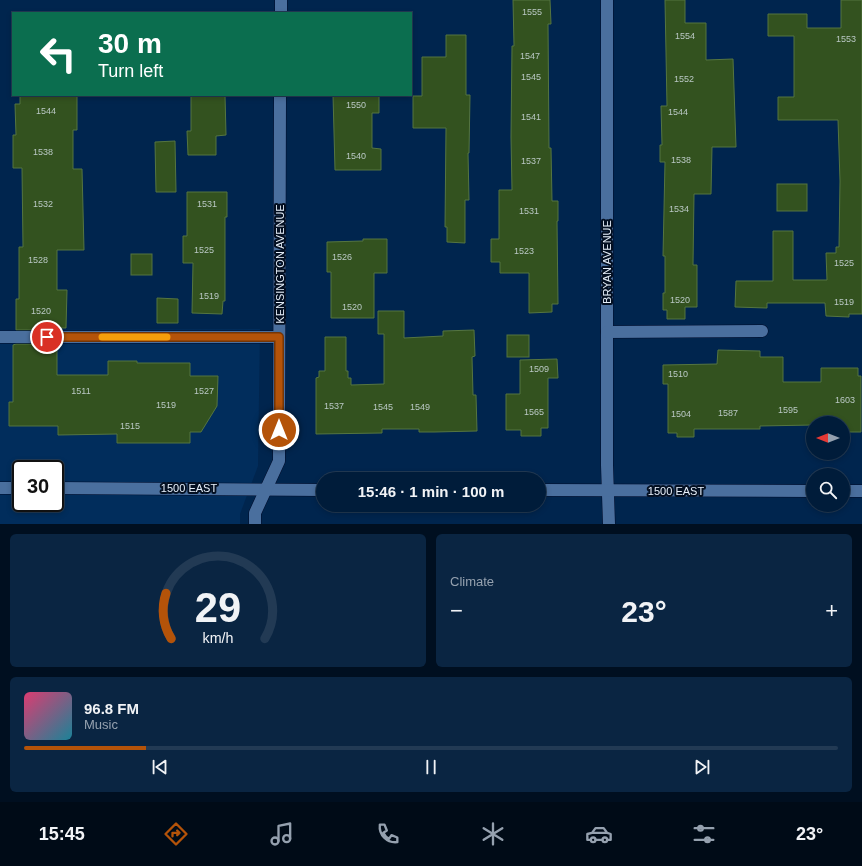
<!DOCTYPE html>
<meta charset="utf-8">
<style>
:root{--surface:#001c3a;--page:#0a2542;--text:#f1f3f6;--muted:#95a1af;--line:#223a54;--accent:#b45309}
body{margin:0;font-family:Helvetica,sans-serif;background:var(--page);color:var(--text);height:100vh;display:flex;flex-direction:column;font-size:15px;white-space:nowrap}
*{box-sizing:border-box;margin:0}
p{font-size:13px;color:var(--muted)}
.icon{flex:none;width:22px;height:22px;fill:none;stroke:currentColor;stroke-width:2;stroke-linecap:round;stroke-linejoin:round}
.map{position:relative;height:524px;overflow:hidden}
.panel{display:flex;flex-direction:column;gap:10px;padding:10px;background:#000f20;flex:1}
.panel>*{flex:none}
.hud{position:absolute;left:12px;top:12px;width:400px;height:84px;border-radius:0px;box-shadow:0 2px 6px #0003,0 0 0 1px var(--line);background:#0b6e4f;color:#fff;overflow:hidden}
.needle{width:26px;rotate:270deg}
.fabs{position:absolute;left:806px;top:416px;display:grid;gap:8px}
.fabs a{display:grid;place-items:center;width:44px;height:44px;border-radius:50%;background:var(--surface);box-shadow:0 2px 6px #0003,0 0 0 1px var(--line);font-size:20px}
.speed{position:absolute;left:12px;top:460px;display:flex;gap:8px;font-size:20px;font-weight:700;text-align:center}
.speed>*{display:grid;place-content:center;width:52px;height:52px;border-radius:50%;background:var(--surface);box-shadow:0 2px 6px #0003,0 0 0 1px var(--line);line-height:1}
.speed .limit{border:2px solid #111;border-radius:6px;background:#fff;color:#111}
.pin{position:absolute;display:grid;place-items:center;width:34px;height:34px;color:#fff;margin:-17px;border:2px solid #fff;border-radius:50%;box-shadow:0 1px 4px #0007}
.me{position:absolute;width:44px;margin:-22px;rotate:0deg;stroke-linejoin:round;filter:drop-shadow(0 0 3px #0008)}
.turn{display:flex;align-items:center;gap:14px;height:84px;padding:0 20px;font-size:18px}
.turn .icon{width:52px;height:52px;stroke-width:2.5}
.turn b{display:block;font-size:28px;line-height:34px}
.big{font-size:30px;font-weight:800;line-height:1.1}
.panel .card{flex:1;display:flex;flex-direction:column;justify-content:center;gap:6px;min-width:0;padding:0 14px;border-radius:6px;background:var(--page)}
.panel .dial{align-items:center;gap:0}
.dial svg{height:104px;overflow:visible;fill:none;stroke:var(--line);stroke-width:7;stroke-linecap:round;text-anchor:middle}
.dial text{fill:var(--text);stroke:none}
.song{display:flex;align-items:center;gap:12px}
.cover{width:48px;height:48px;border-radius:6px;background:linear-gradient(135deg,hsl(340 70% 55%),hsl(190 70% 35%))}
.played{height:4px;border-radius:2px;background:linear-gradient(90deg,var(--accent) 15%,var(--line) 15%)}
.keys{display:flex;justify-content:space-around;direction:ltr}
.heat{display:flex;justify-content:space-between;align-items:center;font-size:22px;direction:ltr}
.panel .tiles{flex:1;display:grid;gap:10px;grid-template-columns:1fr 1fr}
.card:last-child{grid-column:span 2}
.trip{position:absolute;left:316px;top:472px;width:230px;height:40px;border-radius:20px;background:var(--surface);box-shadow:0 2px 6px #0003,0 0 0 1px var(--line);font-weight:800;line-height:40px;text-align:center}
.menu{display:flex;height:64px;justify-content:space-around;align-items:center;background:#000b17;color:var(--muted)}
.menu .icon{width:28px;height:28px}
.menu .selected{color:var(--accent)}
.menu b{font-size:18px;color:var(--text)}
.map>svg:first-child{display:block}
</style>
<div class="map">
<svg width="862" height="524" viewBox="0 0 862 524">
<rect width="100%" height="100%" fill="#00254e"/>
<path fill="#012d5c" fill-rule="evenodd" d="M260,329L258,466L240,514V524H0V330ZM21,469H55V503H21Z"/>
<g fill="#33521f" stroke="#557541">
<path d="M513,0H550L551,24H548L549,148H551L552,201H558V221H557L558,304H552V312L529,313V273H500V262H491V239H499V190H512L511,137L512,46H514Z"/>
<path d="M665,0H685V23H706V60L733,59L736,147H712L711,194H694L693,265H697V307H685V319H667V310H663V293H665V256H663L665,162H660V145H662L661,106H667Z"/>
<path d="M841,0H862V314H849V317L826,316L825,303H767V308L735,307L736,281H773V231H793V280H827L826,253H836V247H839L840,181L838,120H778V97H794V36H768V14H807V28H841Z"/>
<path d="M446,35H466V95H470L469,153H468L469,200H465V243L447,242V227H445L446,128H413V96H422V57H446Z"/>
<path d="M20,95H77V130H73V169H82L84,250H57V290H67L66,328H57V330H16V299H19V247H23L22,168H13V135H16L15,104H20Z"/>
<path d="M191,95H225L226,135L216,136V155H188L187,131H191Z"/>
<path d="M333,95L379,96V113H372V148L381,149V170H335Z"/>
<path d="M175,141L176,192H156L155,142Z"/>
<rect x="777" y="184" width="30" height="27"/>
<path d="M187,192H227V217H225V301H223L222,314L192,313L193,263H183V236H187Z"/>
<path d="M363,239H387V273H374V318H331V272H327V242L363,241Z"/>
<rect x="131" y="254" width="21" height="21"/>
<path d="M157,298L178,299V323H157Z"/>
<path d="M378,311H404V338L443,336V331L474,330L475,356L472,357L473,395H476L477,431L434,432H419V429H382V433L316,434V378L319,377V371H325V337H346V371H348V378H351V385L384,384V334H378Z"/>
<rect x="507" y="335" width="22" height="22"/>
<path d="M16,344H57V375H108V361H137V363H190V376H218L217,406L201,432H190V443H117V434L58,435V426H9V402H13V345Z"/>
<path d="M718,350L760,351V357H783V382H821V368H858V376H861V432H843V423H813V425L760,426V429H694V437H677V433H668V384H663V365L717,364Z"/>
<path d="M557,359L558,378H548V428H541V436H521V430H506V394H520V360Z"/>
</g>
<g fill="none" stroke-linecap="round" stroke-linejoin="round">
<g stroke="#000d2b" stroke-width="13">
<g id="minor">
<path d="M607,0V465L609,524"/>
<path d="M281,13V0"/>
<path d="M607,332L762,331"/>
<path d="M0,337H279"/>
<path d="M0,488H21"/>
<path d="M55,488L323,490"/>
<path d="M539,490L813,491"/>
<path d="M843,491H862"/>
<path d="M255,524V513L279,461L280,95"/>
</g>
</g>
<use href="#minor" stroke="#4a6f9e" stroke-width="12"/>
</g>
<g fill="none" stroke-linecap="round" stroke-linejoin="round">
<g stroke="#753606" stroke-width="10">
<path id="route" d="M47,337H279V430"/>
</g>
<use href="#route" stroke="#b45309" stroke-width="7"/>
<path stroke="#f59e0b" stroke-width="7" d="M102,337H167"/>
</g>
<g text-anchor="middle" stroke-width="4" stroke-linejoin="round" paint-order="stroke">
<g font-size="9" fill="#bac8c4">
<text x="532" y="15">1555</text>
<text x="685" y="39">1554</text>
<text x="846" y="42">1553</text>
<text x="530" y="59">1547</text>
<text x="531" y="80">1545</text>
<text x="684" y="82">1552</text>
<text x="356" y="108">1550</text>
<text x="46" y="114">1544</text>
<text x="678" y="115">1544</text>
<text x="531" y="120">1541</text>
<text x="43" y="155">1538</text>
<text x="356" y="159">1540</text>
<text x="681" y="163">1538</text>
<text x="531" y="164">1537</text>
<text x="43" y="207">1532</text>
<text x="207" y="207">1531</text>
<text x="679" y="212">1534</text>
<text x="529" y="214">1531</text>
<text x="204" y="253">1525</text>
<text x="524" y="254">1523</text>
<text x="342" y="260">1526</text>
<text x="38" y="263">1528</text>
<text x="844" y="266">1525</text>
<text x="209" y="299">1519</text>
<text x="680" y="303">1520</text>
<text x="844" y="305">1519</text>
<text x="352" y="310">1520</text>
<text x="41" y="314">1520</text>
<text x="539" y="372">1509</text>
<text x="678" y="377">1510</text>
<text x="81" y="394">1511</text>
<text x="204" y="394">1527</text>
<text x="845" y="403">1603</text>
<text x="166" y="408">1519</text>
<text x="334" y="409">1537</text>
<text x="383" y="410">1545</text>
<text x="420" y="410">1549</text>
<text x="788" y="413">1595</text>
<text x="534" y="415">1565</text>
<text x="728" y="416">1587</text>
<text x="681" y="417">1504</text>
<text x="130" y="429">1515</text>
</g>
<g font-size="11" fill="#e7f0fb" stroke="#030f21">
<text transform="translate(607 262) rotate(-90)" y="4">BRYAN AVENUE</text>
<text transform="translate(280 264) rotate(-90)" y="4">KENSINGTON AVENUE</text>
<text x="189" y="492">1500 EAST</text>
<text x="676" y="495">1500 EAST</text>
</g>
</g>
</svg>
<div class="fabs">
<a><svg class="needle" viewBox="-14 -14 28 28"><path d="M0-13l5 13h-10z" fill="#e53935"/><path d="M0 13l5-13h-10z" fill="#95a1af"/></svg></a>
<a><svg class="icon" aria-label="search" viewBox="0 0 24 24"><circle cx="10" cy="10" r="6"/><path d="M15 15l6 6"/></svg></a>
</div>
<div class="speed"><div class="limit">30</div></div>
<div class="pin" style="left:47px;top:337px;background:#d93025"><svg class="icon" aria-label="arrive" viewBox="0 0 24 24"><path d="M6 21V4h12l-3 4 3 4H6"/></svg></div>
<svg class="me" style="left:279px;top:430px" viewBox="-20 -20 40 40"><circle r="17" fill="#b45309" stroke="#fff" stroke-width="3"/><path d="M0-11L8 9 0 5-8 9z" fill="#fff"/></svg>
<div class="trip">15:46 · 1 min · 100 m</div>
<div class="hud">
<div class="turn"><svg class="icon" aria-label="left" viewBox="0 0 24 24"><path d="M17 20v-9H6M10 6l-5 5 5 5"/></svg><div><b>30 m</b>Turn left</div></div>
</div>
</div>
<section class="panel">
<div class="tiles">
<div class="card dial"><svg viewBox="0 0 100 80">
<path d="M14 69A42 42 0 1 1 86 69"/>
<path d="M14 69A42 42 0 0 1 10 34" stroke="#b45309"/>
<text x="50" y="56" font-size="32" font-weight="700">29</text>
<text x="50" y="72" font-size="11">km/h</text>
</svg></div>
<div class="card"><p>Climate</p>
<div class="heat"><a>−</a><b class="big">23°</b><a>+</a></div>
</div>
<div class="card">
<div class="song"><i class="cover"></i><div><b>96.8 FM</b><p>Music</p></div></div>
<div class="played"></div>
<div class="keys"><svg class="icon" aria-label="previous" viewBox="0 0 24 24"><path d="M18 5L8 12l10 7zM5 5v14"/></svg><svg class="icon" aria-label="pause" viewBox="0 0 24 24"><path d="M8 5v14M16 5v14"/></svg><svg class="icon" aria-label="next" viewBox="0 0 24 24"><path d="M6 5l10 7-10 7zM19 5v14"/></svg></div>
</div>
</div>
</section>
<nav class="menu">
<b>15:45</b>
<svg class="icon selected" aria-label="directions" viewBox="0 0 24 24"><path d="M12 3l9 9-9 9-9-9zM9 14v-3h6M13 9l2 2-2 2"/></svg>
<svg class="icon" aria-label="music" viewBox="0 0 24 24"><path d="M9 18V5l10-2v13"/><circle cx="6" cy="18" r="3"/><circle cx="16" cy="16" r="3"/></svg>
<svg class="icon" aria-label="phone" viewBox="0 0 24 24"><path d="M5 4h4l2 5-3 2q2 4 5 5l2-3 5 2v4C11 20 4 13 5 4z"/></svg>
<svg class="icon" aria-label="climate" viewBox="0 0 24 24"><path d="M12 3v18M4 7l16 10M4 17L20 7"/></svg>
<svg class="icon" aria-label="car" viewBox="0 0 24 24"><path d="M5 17H2v-5l4-1 3-4h7l3 4 3 1v5h-3M9 17h6M6 11h13"/><circle cx="7" cy="17" r="2"/><circle cx="17" cy="17" r="2"/></svg>
<svg class="icon" aria-label="filters" viewBox="0 0 24 24"><path d="M4 7h16M4 17h16"/><circle cx="9" cy="7" r="2"/><circle cx="15" cy="17" r="2"/></svg>
<b>23°</b>
</nav>
